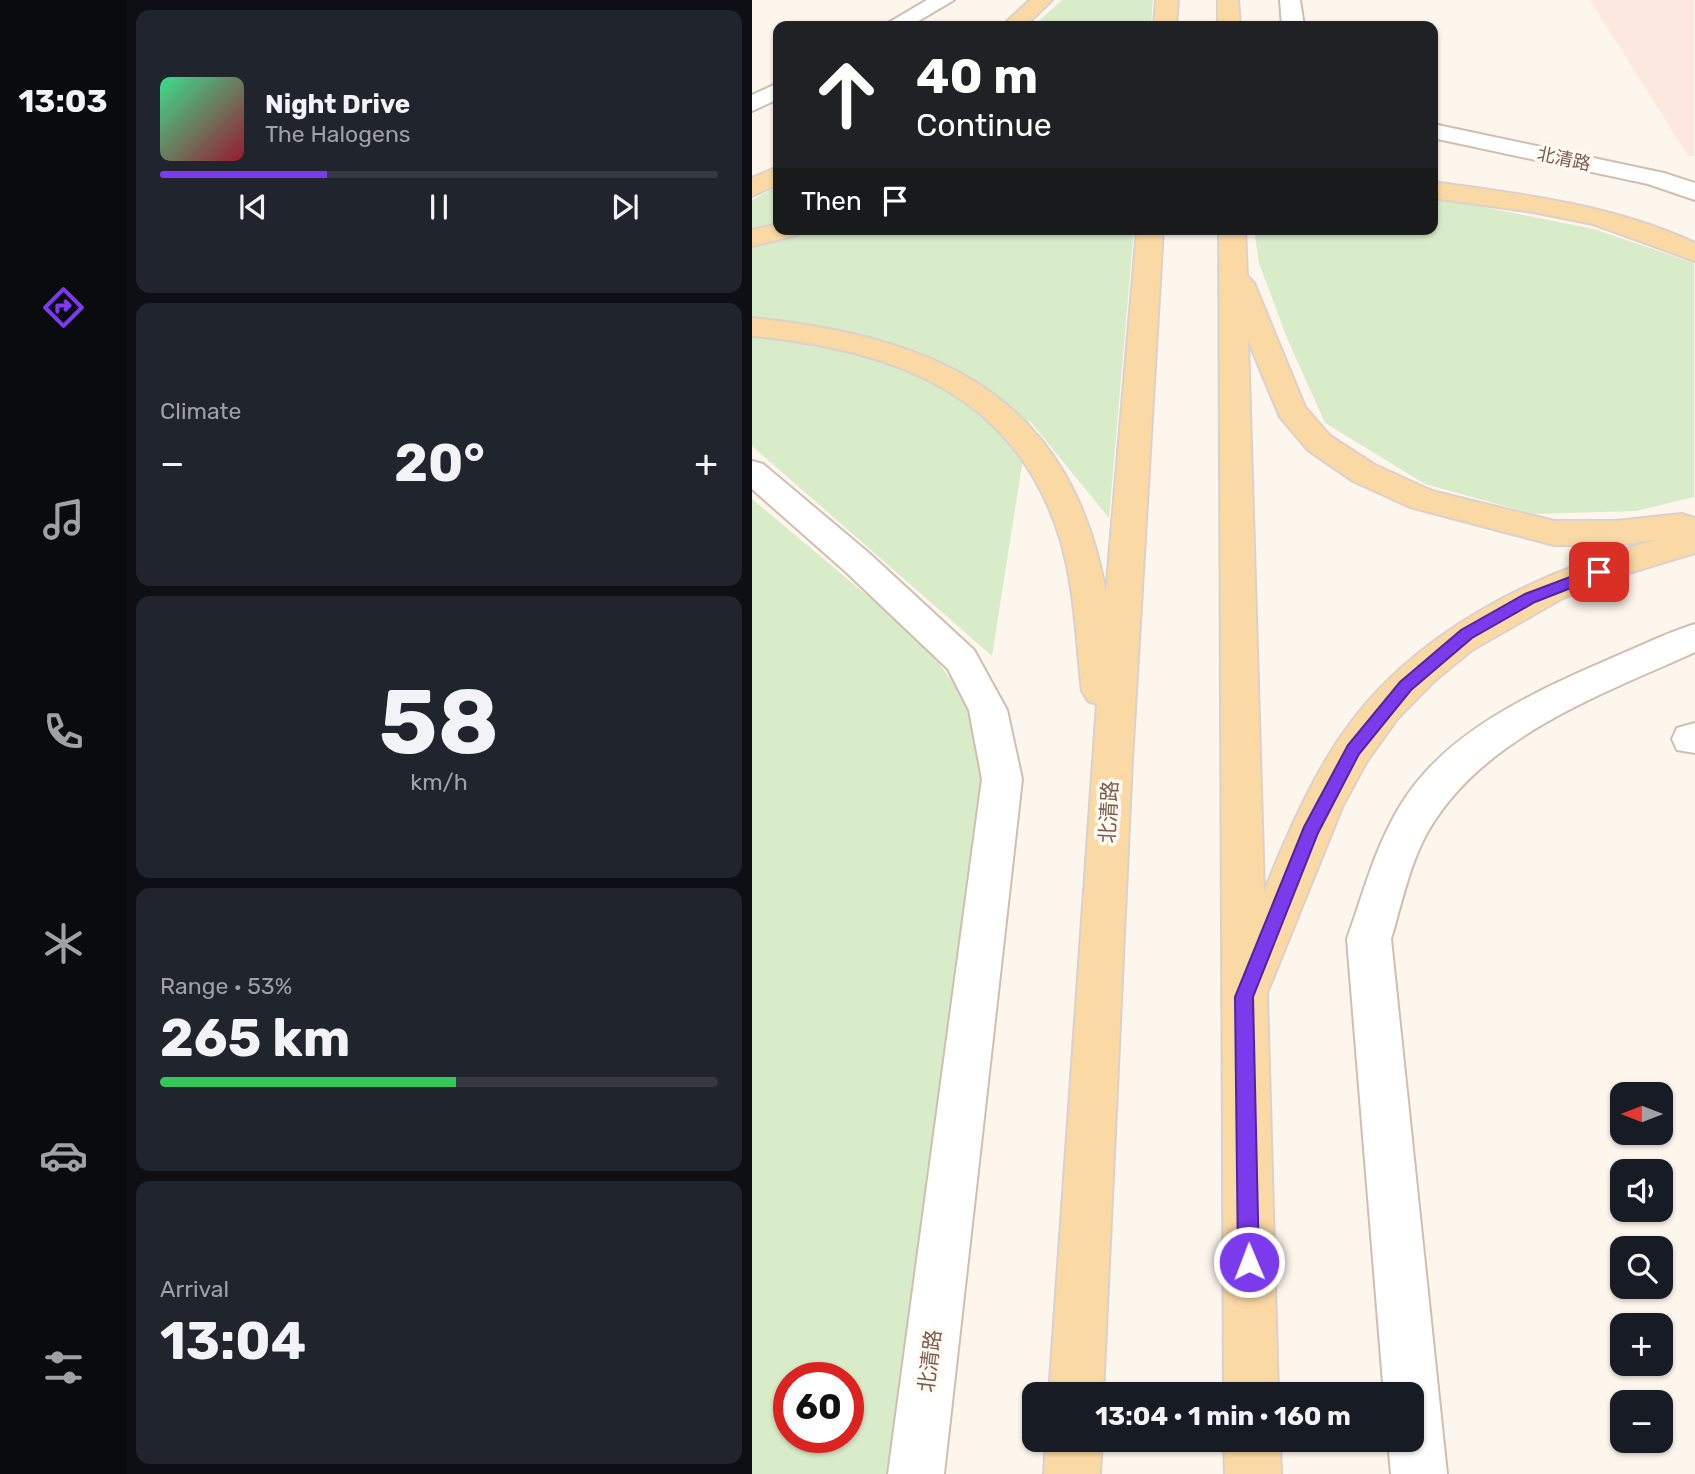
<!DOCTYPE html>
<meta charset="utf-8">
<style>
:root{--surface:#171b24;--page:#20242c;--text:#f1f3f6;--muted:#9ea1a6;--line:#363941;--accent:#7c3aed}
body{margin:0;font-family:Rubik,"Noto Sans SC",sans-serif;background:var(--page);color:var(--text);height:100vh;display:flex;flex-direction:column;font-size:26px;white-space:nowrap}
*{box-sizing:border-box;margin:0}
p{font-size:23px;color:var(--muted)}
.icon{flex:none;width:38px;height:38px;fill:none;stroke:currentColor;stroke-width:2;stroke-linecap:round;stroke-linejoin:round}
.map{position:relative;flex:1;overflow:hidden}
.details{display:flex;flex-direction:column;gap:10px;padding:10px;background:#0d0f14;width:626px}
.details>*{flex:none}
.banner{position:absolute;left:21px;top:21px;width:665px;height:214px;border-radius:14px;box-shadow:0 2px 5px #0004;background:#202124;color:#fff;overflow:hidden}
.needle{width:46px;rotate:270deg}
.controls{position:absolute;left:858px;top:1082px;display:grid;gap:14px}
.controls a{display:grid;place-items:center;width:63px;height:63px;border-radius:14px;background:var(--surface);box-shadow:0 2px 5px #0004;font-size:35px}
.speed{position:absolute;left:21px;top:1362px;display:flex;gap:14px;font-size:35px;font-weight:700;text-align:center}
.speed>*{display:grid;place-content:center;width:91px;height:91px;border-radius:50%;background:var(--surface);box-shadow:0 2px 5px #0004;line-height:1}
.speed .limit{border:10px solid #d22;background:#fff;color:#111}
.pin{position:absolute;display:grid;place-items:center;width:60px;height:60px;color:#fff;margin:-30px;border-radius:14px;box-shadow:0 4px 10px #0006}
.me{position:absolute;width:77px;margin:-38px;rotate:359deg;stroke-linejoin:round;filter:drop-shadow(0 0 5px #0008)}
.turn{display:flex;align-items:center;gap:24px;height:147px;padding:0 28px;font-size:32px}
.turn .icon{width:91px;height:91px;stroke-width:2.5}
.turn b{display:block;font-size:49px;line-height:60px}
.then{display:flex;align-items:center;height:66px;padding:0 28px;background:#0003;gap:14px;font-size:26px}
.big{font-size:52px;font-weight:700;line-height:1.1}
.details .tile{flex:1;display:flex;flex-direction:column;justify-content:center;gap:10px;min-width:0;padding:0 24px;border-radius:14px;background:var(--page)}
.details .dial{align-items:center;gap:0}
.dial b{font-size:91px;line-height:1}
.song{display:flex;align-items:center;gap:21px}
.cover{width:84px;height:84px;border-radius:10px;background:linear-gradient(135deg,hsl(150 70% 55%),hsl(350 70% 35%))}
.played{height:7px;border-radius:4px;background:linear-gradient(90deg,var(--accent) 30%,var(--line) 30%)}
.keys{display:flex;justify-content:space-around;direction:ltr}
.heat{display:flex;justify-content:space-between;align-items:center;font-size:38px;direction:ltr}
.charge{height:10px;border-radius:5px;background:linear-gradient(90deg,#34c759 53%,var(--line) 0)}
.trip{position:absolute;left:270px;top:1382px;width:402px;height:70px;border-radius:14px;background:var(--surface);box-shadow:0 2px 5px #0004;font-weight:700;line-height:70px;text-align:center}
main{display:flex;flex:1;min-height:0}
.tab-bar{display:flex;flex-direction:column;width:126px;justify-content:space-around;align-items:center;background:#090b0e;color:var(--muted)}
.tab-bar .icon{width:49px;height:49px}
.tab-bar .current{color:var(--accent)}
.tab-bar b{font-size:32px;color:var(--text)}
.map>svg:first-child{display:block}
</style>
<main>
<nav class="tab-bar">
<b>13:03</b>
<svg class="icon current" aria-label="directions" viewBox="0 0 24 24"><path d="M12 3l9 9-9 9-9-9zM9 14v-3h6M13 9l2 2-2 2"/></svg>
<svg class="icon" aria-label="music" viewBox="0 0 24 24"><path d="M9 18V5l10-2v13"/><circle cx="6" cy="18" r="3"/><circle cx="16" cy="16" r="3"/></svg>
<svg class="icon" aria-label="phone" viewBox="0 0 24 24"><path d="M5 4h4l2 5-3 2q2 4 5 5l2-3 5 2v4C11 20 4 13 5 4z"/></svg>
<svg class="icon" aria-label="climate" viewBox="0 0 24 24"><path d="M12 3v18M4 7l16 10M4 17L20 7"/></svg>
<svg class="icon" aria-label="car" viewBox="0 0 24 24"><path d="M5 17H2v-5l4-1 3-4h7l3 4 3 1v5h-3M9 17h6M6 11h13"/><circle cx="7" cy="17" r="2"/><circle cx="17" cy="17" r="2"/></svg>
<svg class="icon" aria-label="filters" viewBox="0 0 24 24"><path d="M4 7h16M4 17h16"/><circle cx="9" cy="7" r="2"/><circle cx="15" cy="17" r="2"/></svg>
</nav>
<section class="details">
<div class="tile">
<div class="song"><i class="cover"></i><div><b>Night Drive</b><p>The Halogens</p></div></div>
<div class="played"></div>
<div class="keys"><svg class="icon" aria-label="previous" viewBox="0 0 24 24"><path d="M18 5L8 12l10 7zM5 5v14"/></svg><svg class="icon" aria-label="pause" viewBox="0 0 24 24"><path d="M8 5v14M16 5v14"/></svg><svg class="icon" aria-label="next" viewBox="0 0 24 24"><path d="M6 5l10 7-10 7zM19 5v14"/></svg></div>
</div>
<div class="tile"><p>Climate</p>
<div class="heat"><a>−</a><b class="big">20°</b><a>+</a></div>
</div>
<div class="tile dial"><b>58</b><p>km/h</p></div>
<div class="tile"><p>Range · 53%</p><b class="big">265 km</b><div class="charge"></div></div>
<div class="tile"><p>Arrival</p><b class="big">13:04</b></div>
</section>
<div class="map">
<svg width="943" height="1474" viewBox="0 0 943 1474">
<rect width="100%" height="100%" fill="#fdf6ec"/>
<path fill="#fde8e0" d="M838,0H942V156H936Z"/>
<g fill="#d8ecc9" fill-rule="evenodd">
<path d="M310,0H401L399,26H281Z"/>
<path d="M26,186V229H382L357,518L277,420L240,656L0,446V200Z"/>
<path d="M681,197L842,229L942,263V497L884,511L781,514L673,484L573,423L535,338L507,263L502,229H681Z"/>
<path d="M0,499L172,643L222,711L234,786L139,1474H0ZM37,1377H96V1437H37Z"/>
</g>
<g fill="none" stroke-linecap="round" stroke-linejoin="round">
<g stroke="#d1beb0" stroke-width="4">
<g id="minor">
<path d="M175,0H202L158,26H131Z"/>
<path d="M528,0H548L552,26H530Z"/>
<path d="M26,83V99L0,111V95Z"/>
<path d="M681,124L912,173L943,183V200L896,184L681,138Z"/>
<path d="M0,461L11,464L118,554L222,650L255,710L270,779L192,1474H136L230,779L217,710L196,669L94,572L0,489Z"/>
<path d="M943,624V652C849,695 734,735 678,828C658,861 650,903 639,939L695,1474H639L636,1440H660V1395H632L595,939C611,894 623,847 648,806C695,728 789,689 869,654C893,644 917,632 943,624Z"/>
<path d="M943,723V753L925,750L920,739L925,728Z"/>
</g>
</g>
<g stroke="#dad1cd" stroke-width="4">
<g id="major">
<path d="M278,0H300L273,26H250Z"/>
<path d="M404,0H426L424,26H402Z"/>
<path d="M466,0H486L488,26H466Z"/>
<path d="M26,167V184L0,196V178Z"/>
<path d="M681,182C770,194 860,205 943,243V261L841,224L781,212L681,198Z"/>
<path d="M26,224V229H50L46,235L0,246V230Z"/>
<path d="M385,229H411L380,760L351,1395H297L345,704L336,701L330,691C324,640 323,587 308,538C263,392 139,349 0,336V318C185,337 319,395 354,594Z"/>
<path d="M467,229H493L495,276L502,283L553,407L578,436L623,465L680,491L802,521H863L930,514L943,518V553L857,579L809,599L720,650L681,682L645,719L615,761L591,805L515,993L526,1395H472ZM496,340L528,417L556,450L601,481L658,507L802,545H863L905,540C783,572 659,632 587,739C556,786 533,840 512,892Z"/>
<path d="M294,1440H350L348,1474H292Z"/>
<path d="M472,1440H528L529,1474H473Z"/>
</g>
</g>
<use href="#minor" fill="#fff" fill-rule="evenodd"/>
<use href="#major" fill="#fbd9a5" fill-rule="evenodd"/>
</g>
<path fill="#7c3aed" stroke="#51269a" stroke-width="2" d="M847,566L852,568V575L783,602L720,638L659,690L607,754L566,833L501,997L507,1262L504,1270L497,1273L489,1270L486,1262L483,997L552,827L596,745L648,682L709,630L773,594Z"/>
<g text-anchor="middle" stroke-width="7" stroke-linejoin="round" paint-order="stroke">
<g font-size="18" fill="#7a5c4d" stroke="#fffaf3">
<text transform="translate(812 159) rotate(12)" y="6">北清路</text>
</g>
<g font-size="21" fill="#7a5c4d" stroke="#fffaf3">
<text transform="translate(357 812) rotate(-87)" y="7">北清路</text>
<text transform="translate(178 1361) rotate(-83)" y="7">北清路</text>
</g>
</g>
</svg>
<div class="controls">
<a><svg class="needle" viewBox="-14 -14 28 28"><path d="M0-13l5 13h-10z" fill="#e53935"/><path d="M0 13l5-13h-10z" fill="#9ea1a6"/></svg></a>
<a><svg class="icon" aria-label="sound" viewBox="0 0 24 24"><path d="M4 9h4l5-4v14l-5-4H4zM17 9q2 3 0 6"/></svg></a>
<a><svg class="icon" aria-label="search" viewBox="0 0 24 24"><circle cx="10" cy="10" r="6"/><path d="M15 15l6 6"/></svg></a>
<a>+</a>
<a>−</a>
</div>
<div class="speed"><div class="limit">60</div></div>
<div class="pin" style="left:847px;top:572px;background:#d93025"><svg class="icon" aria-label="arrive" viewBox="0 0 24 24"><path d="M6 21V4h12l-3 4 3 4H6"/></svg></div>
<svg class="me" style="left:497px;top:1262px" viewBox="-20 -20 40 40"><circle r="17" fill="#7c3aed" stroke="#fff" stroke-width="3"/><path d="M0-11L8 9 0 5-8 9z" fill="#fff"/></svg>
<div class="trip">13:04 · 1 min · 160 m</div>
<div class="banner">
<div class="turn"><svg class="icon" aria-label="ahead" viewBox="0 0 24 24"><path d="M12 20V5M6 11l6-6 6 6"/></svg><div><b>40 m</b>Continue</div></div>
<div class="then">Then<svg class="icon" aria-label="arrive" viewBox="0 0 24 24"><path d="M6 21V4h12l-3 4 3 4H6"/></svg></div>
</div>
</div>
</main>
